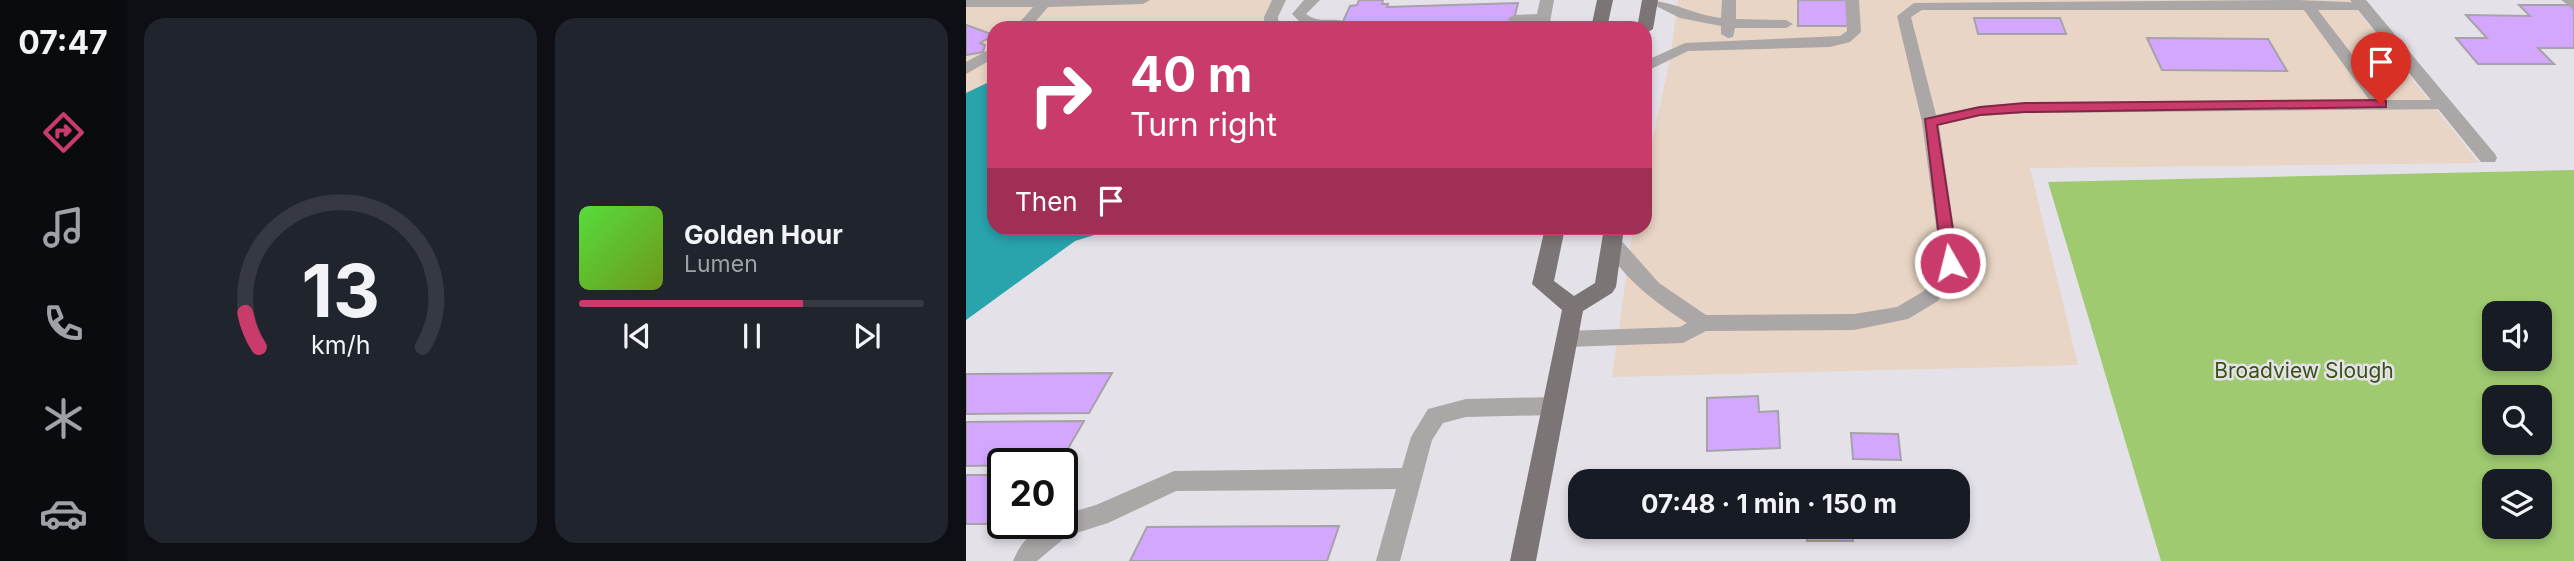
<!DOCTYPE html>
<meta charset="utf-8">
<style>
:root{--surface:#171b24;--page:#20242c;--text:#f1f3f6;--muted:#9ea1a6;--line:#363941;--accent:#c83b6b}
body{margin:0;font-family:Inter,sans-serif;background:var(--page);color:var(--text);height:100vh;display:flex;flex-direction:column;font-size:26px;white-space:nowrap}
*{box-sizing:border-box;margin:0}
p{font-size:23px;color:var(--muted)}
.icon{flex:none;width:38px;height:38px;fill:none;stroke:currentColor;stroke-width:2;stroke-linecap:round;stroke-linejoin:round}
.map{position:relative;flex:1;overflow:hidden}
.details{display:flex;flex-direction:column;gap:18px;padding:18px;background:#0d0f14;width:840px}
.details>*{flex:none}
.guide{position:absolute;left:21px;top:21px;width:665px;height:214px;border-radius:21px;box-shadow:0 4px 10px #0003;background:#c83b6b;color:#fff;overflow:hidden}
.buttons{position:absolute;left:1516px;top:301px;display:grid;gap:14px}
.buttons a{display:grid;place-items:center;width:70px;height:70px;border-radius:14px;background:var(--surface);box-shadow:0 4px 10px #0003;font-size:35px}
.speed{position:absolute;left:21px;top:448px;display:flex;gap:14px;font-size:35px;font-weight:700;text-align:center}
.speed>*{display:grid;place-content:center;width:91px;height:91px;border-radius:50%;background:var(--surface);box-shadow:0 4px 10px #0003;line-height:1}
.speed .limit{border:4px solid #111;border-radius:10px;background:#fff;color:#111}
.pin{position:absolute;display:grid;place-items:center;width:60px;height:60px;color:#fff;margin:-72px -30px;border-radius:50% 50% 50% 0;rotate:-45deg;box-shadow:0 0 7px #0007}
.pin .icon{rotate:45deg}
.me{position:absolute;width:77px;margin:-38px;rotate:352deg;stroke-linejoin:round;filter:drop-shadow(0 0 5px #0008)}
.turn{display:flex;align-items:center;gap:24px;height:147px;padding:0 28px;font-size:32px}
.turn .icon{width:91px;height:91px;stroke-width:2.5}
.turn b{display:block;font-size:49px;line-height:60px}
.then{display:flex;align-items:center;height:66px;padding:0 28px;background:#0003;gap:14px;font-size:26px}
.details .widget{flex:1;display:flex;flex-direction:column;justify-content:center;gap:10px;min-width:0;padding:0 24px;border-radius:21px;background:var(--page)}
.details .dial{align-items:center;gap:0}
.dial svg{height:182px;overflow:visible;fill:none;stroke:var(--line);stroke-width:7;stroke-linecap:round;text-anchor:middle}
.dial text{fill:var(--text);stroke:none}
.song{display:flex;align-items:center;gap:21px}
.cover{width:84px;height:84px;border-radius:10px;background:linear-gradient(135deg,hsl(110 70% 55%),hsl(80 70% 35%))}
.played{height:7px;border-radius:4px;background:linear-gradient(90deg,var(--accent) 65%,var(--line) 65%)}
.keys{display:flex;justify-content:space-around;direction:ltr}
.details .tiles{flex:1;display:grid;gap:18px;grid-template-columns:repeat(2,1fr)}
.trip{position:absolute;left:602px;top:469px;width:402px;height:70px;border-radius:21px;background:var(--surface);box-shadow:0 4px 10px #0003;font-weight:700;line-height:70px;text-align:center}
main{display:flex;flex:1;min-height:0}
.menu{display:flex;flex-direction:column;width:126px;justify-content:space-around;align-items:center;background:#090b0e;color:var(--muted)}
.menu .icon{width:49px;height:49px}
.menu .selected{color:var(--accent)}
.menu b{font-size:32px;color:var(--text)}
.map>svg:first-child{display:block}
</style>
<main>
<nav class="menu">
<b>07:47</b>
<svg class="icon selected" aria-label="directions" viewBox="0 0 24 24"><path d="M12 3l9 9-9 9-9-9zM9 14v-3h6M13 9l2 2-2 2"/></svg>
<svg class="icon" aria-label="music" viewBox="0 0 24 24"><path d="M9 18V5l10-2v13"/><circle cx="6" cy="18" r="3"/><circle cx="16" cy="16" r="3"/></svg>
<svg class="icon" aria-label="phone" viewBox="0 0 24 24"><path d="M5 4h4l2 5-3 2q2 4 5 5l2-3 5 2v4C11 20 4 13 5 4z"/></svg>
<svg class="icon" aria-label="climate" viewBox="0 0 24 24"><path d="M12 3v18M4 7l16 10M4 17L20 7"/></svg>
<svg class="icon" aria-label="car" viewBox="0 0 24 24"><path d="M5 17H2v-5l4-1 3-4h7l3 4 3 1v5h-3M9 17h6M6 11h13"/><circle cx="7" cy="17" r="2"/><circle cx="17" cy="17" r="2"/></svg>
</nav>
<section class="details">
<div class="tiles">
<div class="widget dial"><svg viewBox="0 0 100 80">
<path d="M14 69A42 42 0 1 1 86 69"/>
<path d="M14 69A42 42 0 0 1 8 54" stroke="#c83b6b"/>
<text x="50" y="56" font-size="32" font-weight="700">13</text>
<text x="50" y="72" font-size="11">km/h</text>
</svg></div>
<div class="widget">
<div class="song"><i class="cover"></i><div><b>Golden Hour</b><p>Lumen</p></div></div>
<div class="played"></div>
<div class="keys"><svg class="icon" aria-label="previous" viewBox="0 0 24 24"><path d="M18 5L8 12l10 7zM5 5v14"/></svg><svg class="icon" aria-label="pause" viewBox="0 0 24 24"><path d="M8 5v14M16 5v14"/></svg><svg class="icon" aria-label="next" viewBox="0 0 24 24"><path d="M6 5l10 7-10 7zM19 5v14"/></svg></div>
</div>
</div>
</section>
<div class="map">
<svg width="1608" height="561" viewBox="0 0 1608 561">
<rect width="100%" height="100%" fill="#e4e1e8"/>
<g fill="#e8d5c5">
<path d="M0,0H318L301,28H28V228L0,275Z"/>
<path d="M712,0H1383L1513,163L1064,168L1112,365L646,377L667,228H679V174L704,60Z"/>
</g>
<path fill="#9fca70" fill-rule="evenodd" d="M1608,170V561H1195L1082,182ZM1528,313H1573V359H1528ZM1528,397H1573V443H1528ZM1528,481H1573V527H1528Z"/>
<path fill="#29a4ad" d="M23,82H28V228H151L109,241L0,320V93Z"/>
<g fill="#d4a7ff" stroke="#a5a2a8" stroke-width="2">
<path d="M393,0H417L416,4H422L421,7L552,3L546,28H374L384,6L391,5Z"/>
<path d="M832,0H881L883,26H832Z"/>
<path d="M1553,5H1603L1608,9V48H1572L1588,64H1512L1490,38H1521L1500,15L1564,16Z"/>
<path d="M1008,18H1094L1100,34H1012Z"/>
<path d="M0,25L28,35L14,43L19,45L17,52L0,55Z"/>
<path d="M1181,38L1302,39L1321,71L1196,70Z"/>
<path d="M146,373L123,413L0,414V374Z"/>
<path d="M792,396L793,412L812,411L814,448L741,451V398Z"/>
<path d="M118,421L93,464L0,466V422Z"/>
<path d="M885,433L932,434L935,460L887,459Z"/>
<path d="M0,475H37V523L59,524H0Z"/>
<path d="M736,478L884,480V481H735Z"/>
<path d="M373,526L361,561H164L181,527Z"/>
<path d="M732,527H781V529Z"/>
<path d="M841,527H886L887,541H841Z"/>
</g>
<g fill="none" stroke-linecap="round" stroke-linejoin="round">
<g fill="#aba7a7" fill-rule="evenodd">
<path d="M0,0H184L177,4L82,7L64,28H49L67,7H0Z"/>
<path d="M306,0H320L312,17L313,28H299L298,17Z"/>
<path d="M338,0H354L340,14C354,25 371,15 383,24L377,28L337,25L326,14Z"/>
<path d="M574,0H588L583,28H569L570,23H548L541,19L548,15L571,14Z"/>
<path d="M678,0C705,0 728,15 755,18L756,0H770V19L820,20L827,24L820,28H769L767,37L762,38L755,34V26L714,18Z"/>
<path d="M879,0H893L895,32L884,42L864,47L722,51L679,72V61L719,43L874,36L881,31Z"/>
<path d="M1332,0L1402,3L1404,6L1397,10H1352L1421,100H1479L1485,101V109L1059,113L1014,116L973,125L993,263L972,301L942,319L888,330L740,331L717,343L600,347L593,345L590,339L593,333L600,331L714,327L721,323C688,302 656,277 637,243L646,236L653,238L693,283L740,315L888,314L931,307L958,291L975,263L956,122L931,16L948,3ZM956,10H1338L1404,101L1059,103L1014,106L970,115L945,17Z"/>
<path d="M1595,0H1608V9Z"/>
<path d="M28,47V58L0,74V62Z"/>
<path d="M587,397L595,400L598,406L595,412L587,415L500,417L477,423L466,440L434,561H410L430,489L210,491L142,523L101,536L71,561H47C56,539 72,523 96,523V515L130,505L208,471L436,468L445,437L462,409L500,399Z"/>
</g>
<path fill="#aba7a7" fill-rule="evenodd" d="M1384,0H1400L1529,154L1531,158L1529,162H1515Z"/>
<g fill="#7c7576" fill-rule="evenodd">
<path d="M631,0H647L641,28H625Z"/>
<path d="M676,0H692L687,29L679,34V28H671Z"/>
<path d="M579,228H599L588,281L608,296L629,283L638,228H658L650,287L646,293L617,311L570,561H544L596,310L566,284Z"/>
</g>
</g>
<path fill="#c83b6b" stroke="#822646" stroke-width="2" d="M1415,100L1420,101V107L1059,112L1014,115L971,125L992,263L984,269L976,263L959,119L1014,107L1059,103Z"/>
<g text-anchor="middle" stroke-width="5" stroke-linejoin="round" paint-order="stroke">
<g font-size="21" fill="#385313" stroke="#e4e1e8">
<text x="1338" y="378">Broadview Slough</text>
</g>
</g>
</svg>
<div class="buttons">
<a><svg class="icon" aria-label="sound" viewBox="0 0 24 24"><path d="M4 9h4l5-4v14l-5-4H4zM17 9q2 3 0 6"/></svg></a>
<a><svg class="icon" aria-label="search" viewBox="0 0 24 24"><circle cx="10" cy="10" r="6"/><path d="M15 15l6 6"/></svg></a>
<a><svg class="icon" aria-label="layers" viewBox="0 0 24 24"><path d="M12 4l9 5-9 5-9-5zM3 14l9 5 9-5"/></svg></a>
</div>
<div class="speed"><div class="limit">20</div></div>
<div class="pin" style="left:1415px;top:104px;background:#d93025"><svg class="icon" aria-label="arrive" viewBox="0 0 24 24"><path d="M6 21V4h12l-3 4 3 4H6"/></svg></div>
<svg class="me" style="left:984px;top:263px" viewBox="-20 -20 40 40"><circle r="17" fill="#c83b6b" stroke="#fff" stroke-width="3"/><path d="M0-11L8 9 0 5-8 9z" fill="#fff"/></svg>
<div class="trip">07:48 · 1 min · 150 m</div>
<div class="guide">
<div class="turn"><svg class="icon" aria-label="right" viewBox="0 0 24 24"><path d="M7 20v-9h11M14 6l5 5-5 5"/></svg><div><b>40 m</b>Turn right</div></div>
<div class="then">Then<svg class="icon" aria-label="arrive" viewBox="0 0 24 24"><path d="M6 21V4h12l-3 4 3 4H6"/></svg></div>
</div>
</div>
</main>
